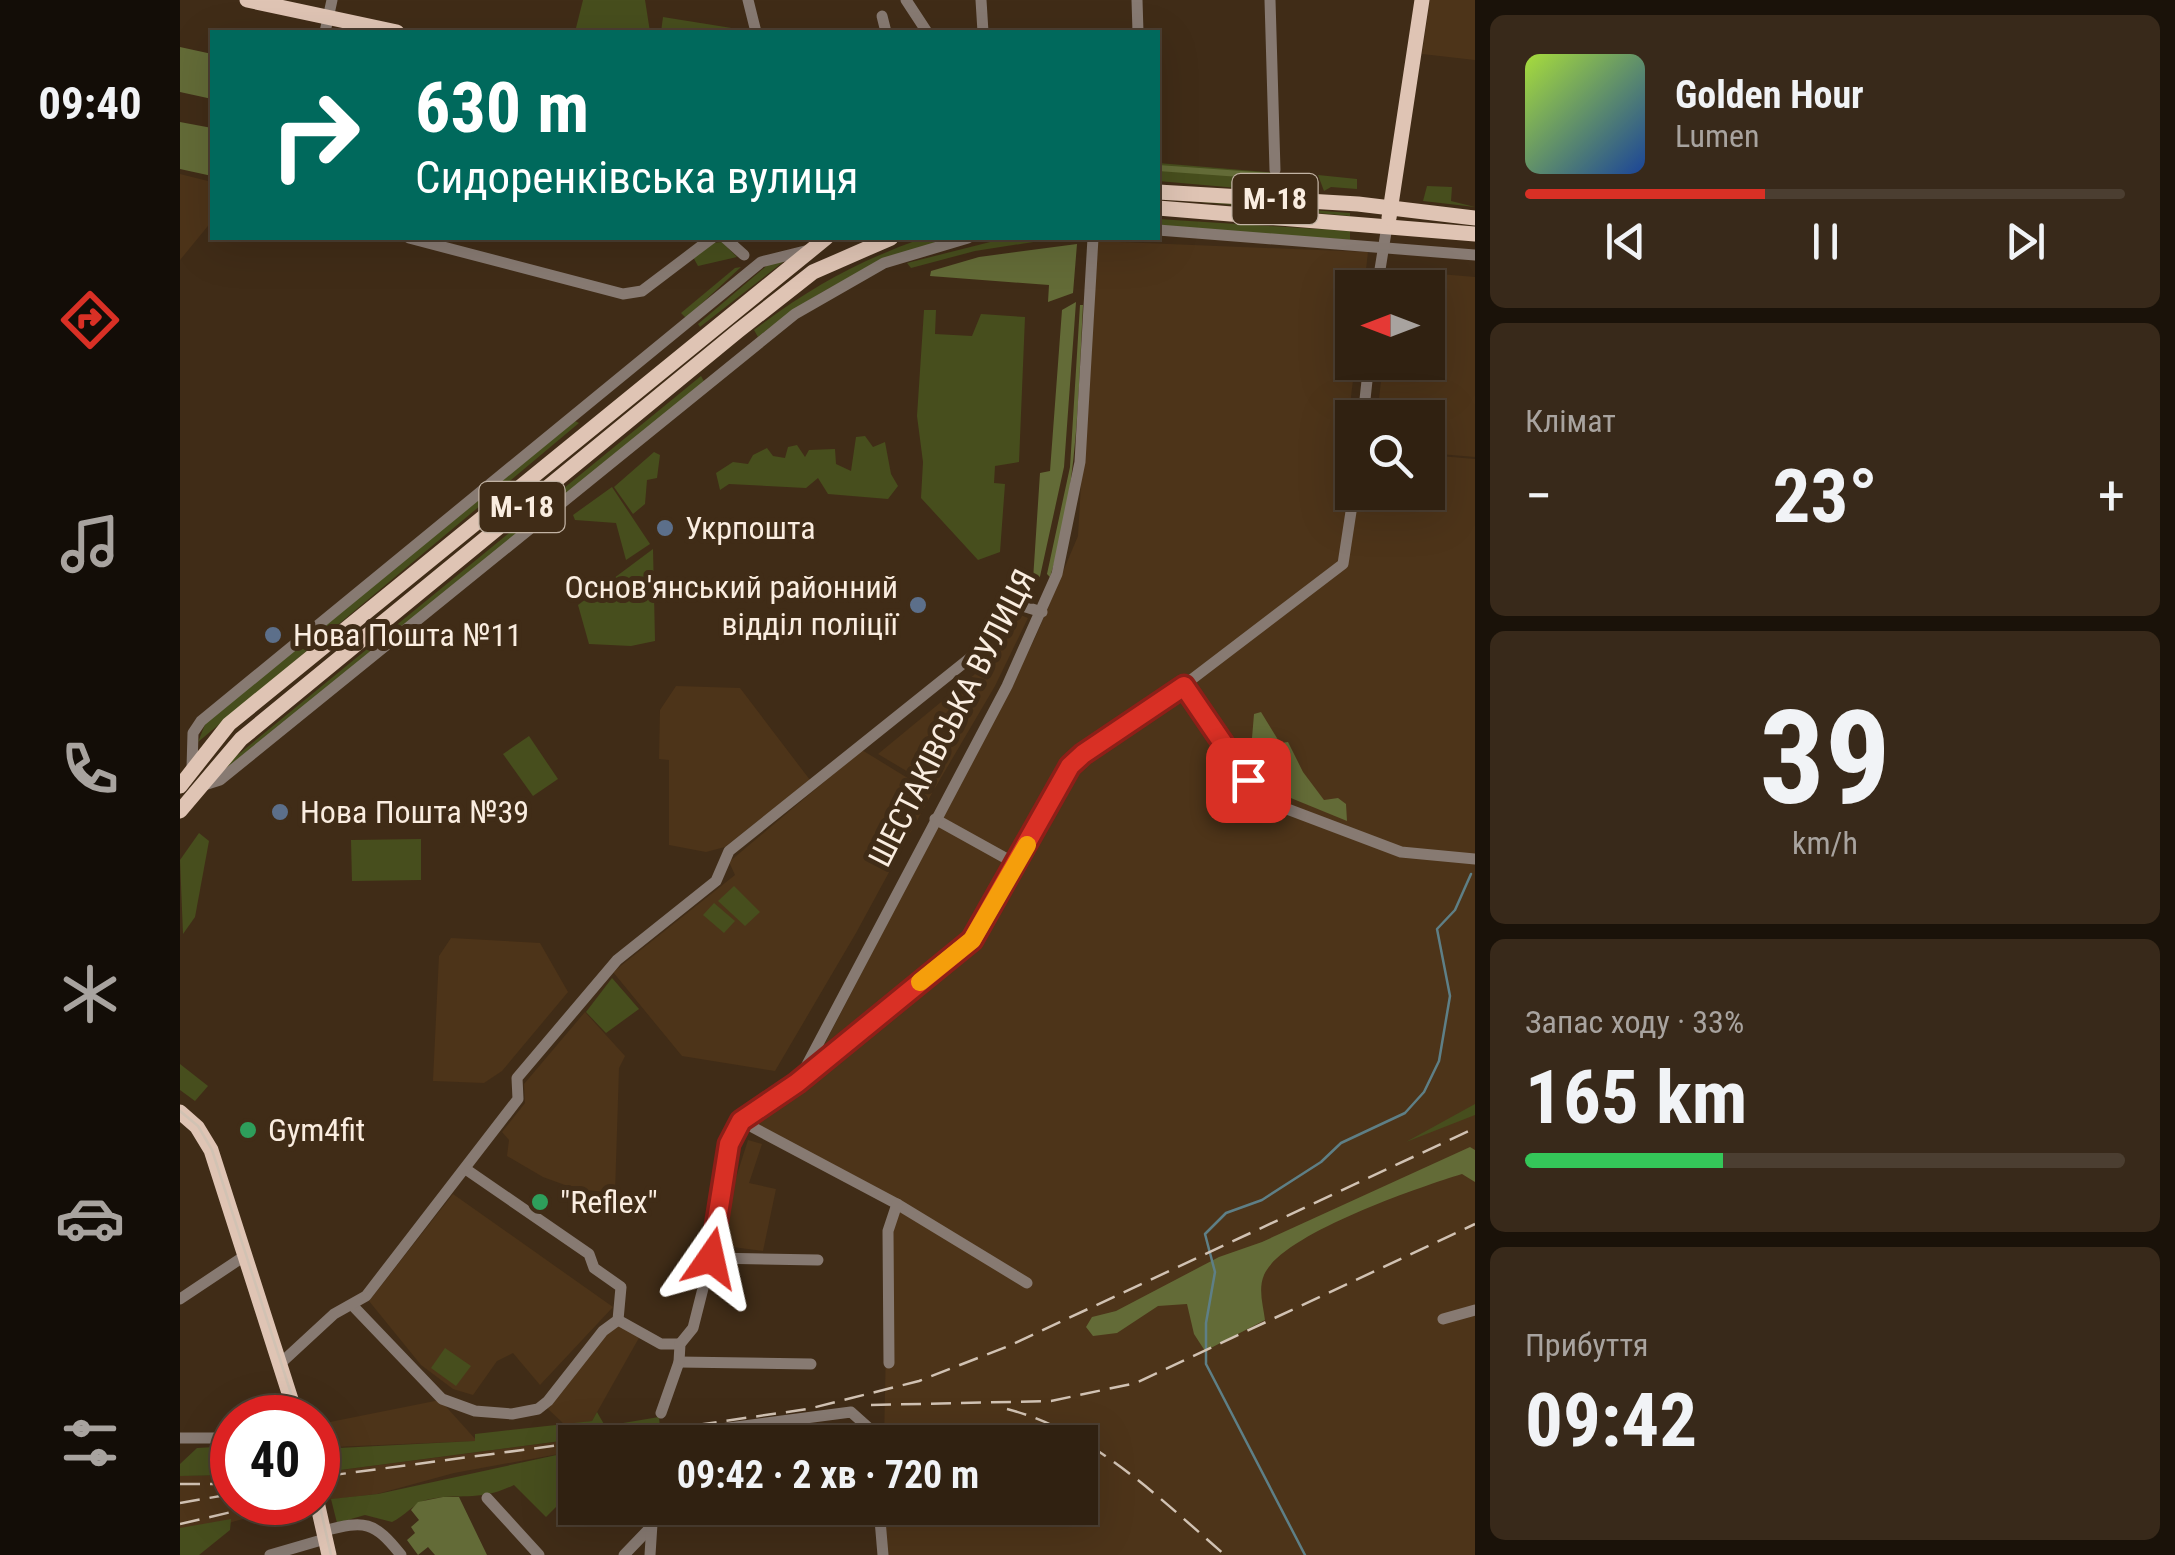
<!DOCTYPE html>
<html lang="uk">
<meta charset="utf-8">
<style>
:root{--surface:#302111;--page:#38291a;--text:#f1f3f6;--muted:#a8a39f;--line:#4b3e31;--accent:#d93025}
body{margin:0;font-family:"Roboto Condensed",sans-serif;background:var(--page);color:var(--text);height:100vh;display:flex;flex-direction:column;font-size:38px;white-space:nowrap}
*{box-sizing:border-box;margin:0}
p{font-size:32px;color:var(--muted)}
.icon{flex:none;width:55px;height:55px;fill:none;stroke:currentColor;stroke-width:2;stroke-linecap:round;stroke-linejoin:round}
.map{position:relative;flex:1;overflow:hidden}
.sheet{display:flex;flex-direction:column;gap:15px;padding:15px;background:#1a1209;width:700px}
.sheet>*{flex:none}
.hud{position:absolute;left:30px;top:30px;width:950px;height:210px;border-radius:0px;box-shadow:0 10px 40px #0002,0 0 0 2px var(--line);background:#00695c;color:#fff;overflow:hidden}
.needle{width:65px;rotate:270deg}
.controls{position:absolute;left:1155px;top:270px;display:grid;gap:20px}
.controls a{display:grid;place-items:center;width:110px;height:110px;border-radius:0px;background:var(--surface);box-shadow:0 10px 40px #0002,0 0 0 2px var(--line);font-size:50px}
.speed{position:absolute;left:30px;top:1395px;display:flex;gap:20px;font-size:50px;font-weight:700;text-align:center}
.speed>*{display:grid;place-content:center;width:130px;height:130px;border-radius:50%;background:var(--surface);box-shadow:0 10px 40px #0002,0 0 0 2px var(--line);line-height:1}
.speed .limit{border:15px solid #d22;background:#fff;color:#111}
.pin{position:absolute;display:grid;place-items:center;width:85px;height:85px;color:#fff;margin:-42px;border-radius:20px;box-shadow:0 5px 15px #0006}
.me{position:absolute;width:110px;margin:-55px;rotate:11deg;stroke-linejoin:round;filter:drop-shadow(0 0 8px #0008)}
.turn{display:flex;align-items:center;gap:35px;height:210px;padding:0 40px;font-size:45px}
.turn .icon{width:130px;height:130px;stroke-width:2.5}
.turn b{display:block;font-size:70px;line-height:85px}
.big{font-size:75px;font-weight:700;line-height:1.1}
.sheet .card{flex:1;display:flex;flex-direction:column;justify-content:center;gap:15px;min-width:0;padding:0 35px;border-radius:15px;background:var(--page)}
.sheet .dial{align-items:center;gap:0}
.dial b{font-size:130px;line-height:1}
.song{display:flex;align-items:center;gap:30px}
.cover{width:120px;height:120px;border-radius:15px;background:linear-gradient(135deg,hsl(80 70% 55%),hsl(220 70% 35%))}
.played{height:10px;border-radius:5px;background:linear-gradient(90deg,var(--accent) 40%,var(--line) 40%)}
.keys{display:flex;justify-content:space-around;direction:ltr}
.heat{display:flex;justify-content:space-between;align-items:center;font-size:55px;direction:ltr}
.charge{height:15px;border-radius:8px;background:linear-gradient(90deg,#34c759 33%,var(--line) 0)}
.trip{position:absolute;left:378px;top:1425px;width:540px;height:100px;border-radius:0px;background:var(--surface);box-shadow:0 10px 40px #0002,0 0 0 2px var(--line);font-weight:700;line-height:100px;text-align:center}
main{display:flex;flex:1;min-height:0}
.tab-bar{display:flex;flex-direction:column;width:180px;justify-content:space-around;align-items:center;background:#130d07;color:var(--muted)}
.tab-bar .icon{width:70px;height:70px}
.tab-bar .active{color:var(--accent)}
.tab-bar b{font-size:45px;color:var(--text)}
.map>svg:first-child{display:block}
</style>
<main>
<nav class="tab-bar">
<b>09:40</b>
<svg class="icon active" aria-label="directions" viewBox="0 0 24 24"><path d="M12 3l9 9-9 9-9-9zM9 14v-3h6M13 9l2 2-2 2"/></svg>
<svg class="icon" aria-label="music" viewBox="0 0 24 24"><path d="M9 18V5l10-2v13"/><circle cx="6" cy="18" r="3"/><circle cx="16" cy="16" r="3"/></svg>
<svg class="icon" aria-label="phone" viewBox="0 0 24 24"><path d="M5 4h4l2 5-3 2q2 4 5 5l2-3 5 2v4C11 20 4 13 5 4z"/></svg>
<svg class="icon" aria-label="climate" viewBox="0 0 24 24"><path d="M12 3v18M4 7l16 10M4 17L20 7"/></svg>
<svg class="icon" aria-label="car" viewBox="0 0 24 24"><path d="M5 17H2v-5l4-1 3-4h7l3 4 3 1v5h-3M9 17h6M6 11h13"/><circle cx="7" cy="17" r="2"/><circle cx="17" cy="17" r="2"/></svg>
<svg class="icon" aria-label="filters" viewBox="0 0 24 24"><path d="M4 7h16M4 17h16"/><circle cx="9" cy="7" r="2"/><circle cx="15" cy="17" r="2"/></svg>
</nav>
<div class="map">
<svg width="1295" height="1555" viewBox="0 0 1295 1555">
<rect width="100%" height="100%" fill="#402c17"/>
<g fill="#4d3419">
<path d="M1250,0H1295V60L1242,54Z"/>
<path d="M0,174L32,182V221L0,260Z"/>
<path d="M915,241L1188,252L1184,287L1172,288L1175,363L1165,448L1172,450V492H1248V455L1295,459V1555H706L705,1508H900V1442H704L708,1246L717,1204L568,1121L624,1084L855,638L898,536Z"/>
<path d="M1213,270L1295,277V457L1248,453V418L1197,417L1203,363L1248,362V288L1211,287Z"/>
<path d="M836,613L848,618L815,686L755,788L698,754L806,665Z"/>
<path d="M496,686L560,688L630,780L545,847L526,852L489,845V760L479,759L480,710Z"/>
<path d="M682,750L752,793L676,933L595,1071L502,1056L433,972L555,875L549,862Z"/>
<path d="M271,938L360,943L388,992L322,1071L304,1083L253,1081L259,956Z"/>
<path d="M405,1012L445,1056L439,1068L435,1193L396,1189L363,1177L327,1156L329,1140L322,1132L345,1103L344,1084Z"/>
<path d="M568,1140L582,1144L569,1183L596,1189L583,1251L545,1246L554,1184Z"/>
<path d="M273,1194L433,1307L360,1385L333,1353L317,1361L293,1395L273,1389L241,1365L189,1301Z"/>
<path d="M439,1323L460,1336L412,1421L385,1425L366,1407L430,1327Z"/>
<path d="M260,1400L297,1441L152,1447L150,1422Z"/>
<path d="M475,1429L476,1440L395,1442V1451L274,1473L197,1494L138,1501V1473Z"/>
<path d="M52,1475V1502L121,1503L52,1522L0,1554V1476Z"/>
</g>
<g fill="#474e1d">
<path d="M403,0H465L470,32H395Z"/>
<path d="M483,17L564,30L566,32H481Z"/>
<path d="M978,163L1132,176V187L1116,193L978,181Z"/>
<path d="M1138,175L1177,179V189L1151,187L1144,191Z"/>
<path d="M1247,186L1272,187L1271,201L1295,207L1243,201Z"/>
<path d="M978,198L1170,213V216Z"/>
<path d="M978,219L1170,231V240L978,226Z"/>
<path d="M743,238H777C697,261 644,284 578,337L574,330C631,287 676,262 743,238Z"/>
<path d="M826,238H879L795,251L731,268L727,263Z"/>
<path d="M542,242L557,257L518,266L513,257L532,243Z"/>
<path d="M607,259L520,327L518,324L590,263Z"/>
<path d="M561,267L506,318L501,313L555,268Z"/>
<path d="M744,310H756L755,334L792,336L801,314L845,317L839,462L815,466L814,483L825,484L820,552L798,560L741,498L743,462L737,416Z"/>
<path d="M521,376L525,383L46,770L49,762Z"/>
<path d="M395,421L399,423L18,742L26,722L73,682Z"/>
<path d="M685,436L693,447L705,442L711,474L718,486L708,499L648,494L638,478L626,488L549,484L540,490L536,473L553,462L568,464L573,455L587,448L593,456L605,458L608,447L617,445L625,457L629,450L655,449L656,464L671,471L676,437Z"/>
<path d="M474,452L480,455L477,478L467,480L465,504L453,514L434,487Z"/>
<path d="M432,487L470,544L446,560L436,523L395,520L393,515Z"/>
<path d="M473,549L475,641L451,646L409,644L398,605Z"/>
<path d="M349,736L378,779L353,796L323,754Z"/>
<path d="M19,833L29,841L15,917L3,934L0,860Z"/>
<path d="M241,839V880L172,881L171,840Z"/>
<path d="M554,886L580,912L565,926L538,901Z"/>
<path d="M534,903L555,921L544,933L523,915Z"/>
<path d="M432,978L459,1009L426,1033L406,1012Z"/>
<path d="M0,1064L28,1086L15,1101L0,1090Z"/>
<path d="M1295,1104V1115L1226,1142Z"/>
<path d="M265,1348L291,1366L276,1386L251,1368Z"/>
<path d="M417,1412L425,1426L479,1417L480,1428L145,1472L139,1449L295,1441V1434L412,1421Z"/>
<path d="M52,1446V1475L0,1476V1464L17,1448Z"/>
<path d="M395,1451V1488L366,1517L334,1485C297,1503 282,1492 246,1500C233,1504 225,1516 212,1522L185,1515L157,1523L151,1499L198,1494Z"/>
<path d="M51,1519L50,1530L19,1555H0V1528Z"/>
</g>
<g fill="#636b37">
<path d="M0,47L32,54V99L0,92Z"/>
<path d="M0,122L32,128V176L0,169Z"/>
<path d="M978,165L1090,173L1087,179L978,171Z"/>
<path d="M897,244L893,293L868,302L869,285L750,276L751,271L799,257Z"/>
<path d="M896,302L884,467L859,581L853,580L860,473L870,471L882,310Z"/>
<path d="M900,305H903C898,396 898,489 870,577L867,574L890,467Z"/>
<path d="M1081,712L1100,743L1108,742L1123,772L1144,800L1158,798L1166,804L1167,821L1101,794L1094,782C1077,774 1071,772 1061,754L1072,738L1074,714Z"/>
<path d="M1290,1147L1295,1150V1182L1282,1174C1240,1187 1101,1234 1084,1275C1078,1289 1083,1305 1085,1320L1025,1351L1014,1334L1007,1304L978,1306L937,1333L913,1336L906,1327L912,1317L936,1311L1039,1257L1082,1242Z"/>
<path d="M263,1497H279L307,1555H255L248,1547L238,1555L227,1540L235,1533L231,1527L239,1520L231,1510L238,1502Z"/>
</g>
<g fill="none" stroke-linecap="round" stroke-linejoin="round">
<path stroke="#5e7f86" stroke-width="2.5" d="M1125,1555L1026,1364V1323L1035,1272L1025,1234L1046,1213L1082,1200L1141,1162L1161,1143L1225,1113L1244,1092L1259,1061L1270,996L1257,929L1275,910L1291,874"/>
<g stroke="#877a72" stroke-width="11">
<path d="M568,0L576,32"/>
<path d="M726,0L747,32"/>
<path d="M801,0L803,32"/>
<path d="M957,0L958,32"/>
<path d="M1090,0L1095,170"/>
<path d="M702,16L706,32"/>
<path d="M145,32L152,0"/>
<path d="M978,230L1295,255"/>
<path d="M229,238L443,294L462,291L532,238"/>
<path d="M545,238L564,255"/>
<path d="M1197,288L1207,226"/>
<path d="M1183,418L1189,362"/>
<path d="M1003,686L1068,781L1094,804L1221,852L1295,859"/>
<path d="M12,768L13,733L21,721L581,262L629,250"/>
<path d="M21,786L40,780L615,314L704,263L788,238"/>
<path d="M755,819L836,864"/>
<path d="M620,1078L827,686L877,574L900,462L913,238"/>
<path d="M561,1121L717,1204L847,1283"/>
<path d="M531,1258L638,1260"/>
<path d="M0,1299L66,1255"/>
<path d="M174,1307L262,1399L295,1411L332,1414L358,1409L368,1401L423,1331L438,1320L441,1287L414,1268L409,1254L287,1170"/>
<path d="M1263,1319L1295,1310"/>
<path d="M438,1320L481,1344H500"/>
<path d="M102,1362L154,1314L186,1296L338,1099L337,1078L437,960L536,881L549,851L805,646L833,603L862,612"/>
<path d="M499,1362L631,1364"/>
<path d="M709,1363L708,1231L717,1204"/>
<path d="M481,1413L499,1362L500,1344L513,1328L539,1225L549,1144L561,1121L617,1083L793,941L891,766L903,754L1003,686L1163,564L1174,492"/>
<path d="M0,1438H52"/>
<path d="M480,1442V1437L671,1412L690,1429L692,1442"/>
<path d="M307,1498L359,1555"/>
<path d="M699,1508L703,1555"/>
<path d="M144,1531C185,1520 194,1521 221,1555"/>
<path d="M90,1555L145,1539"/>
<path d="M444,1555L470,1528"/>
<path d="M470,1555L473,1508"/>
</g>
<g stroke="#dfc4b4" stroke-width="15">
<path d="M67,0L217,32"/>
<path d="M978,192L1178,204L1295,218"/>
<path d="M978,208L1295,234"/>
<path d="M1209,218L1242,0"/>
<path d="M0,786L49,724L646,238"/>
<path d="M0,811L61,739L558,331L633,272L711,238"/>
<path d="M0,1112L17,1127L31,1150L117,1418"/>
<path d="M137,1502L149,1555"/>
</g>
<g stroke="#d1c2b3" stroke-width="2.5">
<path d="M0,1111L18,1126L32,1150L119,1418"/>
<path d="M138,1498L151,1555"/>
</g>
<g stroke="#d1c2b3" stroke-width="2.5" stroke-dasharray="20 10" stroke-linecap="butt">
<path d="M691,1405L871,1401L956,1383L1295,1224"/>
<path d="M827,1409C913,1431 980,1499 1045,1555"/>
<path d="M398,1442L628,1409L739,1381L831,1345L1295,1128"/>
<path d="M146,1476L395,1443"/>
<path d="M0,1484H52"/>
<path d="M0,1503L52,1494"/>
<path d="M0,1524L94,1502"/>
</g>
</g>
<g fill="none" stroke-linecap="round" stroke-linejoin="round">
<g stroke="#8d1f18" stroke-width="25">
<path id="route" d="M531,1258L549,1144L561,1121L617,1083L792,940L890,766L903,754L1004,686L1068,780"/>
</g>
<use href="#route" stroke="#d93025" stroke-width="18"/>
<path stroke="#f59e0b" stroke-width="18" d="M740,982L792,940L847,845"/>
</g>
<g fill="#5c6f8a" stroke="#402c17" stroke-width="4">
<circle cx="485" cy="528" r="10"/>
<circle cx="738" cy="605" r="10"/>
<circle cx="93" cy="635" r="10"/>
<circle cx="100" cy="812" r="10"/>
</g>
<g fill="#2e9e5b" stroke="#402c17" stroke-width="4">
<circle cx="68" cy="1130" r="10"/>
<circle cx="360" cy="1202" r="10"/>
</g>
<g text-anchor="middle" stroke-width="10" stroke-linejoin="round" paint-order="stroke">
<g fill="#402c17" stroke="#c2b3a4" stroke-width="2.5">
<rect x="1052.5" y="174" width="85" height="50" rx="8"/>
<rect x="299.5" y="482" width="85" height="50" rx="8"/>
</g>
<g font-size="30" font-weight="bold" fill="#faede0">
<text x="1095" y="209">М-18</text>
<text x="342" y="517">М-18</text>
</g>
<g font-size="32" fill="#faede0" stroke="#402c17" text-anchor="start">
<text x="505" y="539">Укрпошта</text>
<text x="718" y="598" text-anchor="end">Основ'янський районний<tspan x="718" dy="37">відділ поліції</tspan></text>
<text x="113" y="646">Нова Пошта №11</text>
<text x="120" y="823">Нова Пошта №39</text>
<text x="88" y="1141">Gym4fit</text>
<text x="380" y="1213">"Reflex"</text>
</g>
<g font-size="32" fill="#faede0" stroke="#402c17">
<text transform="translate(772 718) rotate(-63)" y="11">ШЕСТАКІВСЬКА ВУЛИЦЯ</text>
</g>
</g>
</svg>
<div class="controls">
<a><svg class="needle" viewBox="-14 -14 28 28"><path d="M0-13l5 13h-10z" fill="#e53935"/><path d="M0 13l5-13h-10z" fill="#a8a39f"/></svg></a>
<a><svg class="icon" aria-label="search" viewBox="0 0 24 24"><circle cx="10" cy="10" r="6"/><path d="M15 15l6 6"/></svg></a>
</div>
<div class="speed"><div class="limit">40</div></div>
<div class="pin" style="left:1068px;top:780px;background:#d93025"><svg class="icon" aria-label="arrive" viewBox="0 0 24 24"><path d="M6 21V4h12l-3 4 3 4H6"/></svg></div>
<svg class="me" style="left:531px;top:1258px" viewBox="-20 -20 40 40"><path d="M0-17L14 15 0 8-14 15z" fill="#d93025" stroke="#fff" stroke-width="4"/></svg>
<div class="trip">09:42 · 2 хв · 720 m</div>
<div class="hud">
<div class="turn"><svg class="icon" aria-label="right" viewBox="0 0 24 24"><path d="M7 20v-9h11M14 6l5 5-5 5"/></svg><div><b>630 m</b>Сидоренківська вулиця</div></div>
</div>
</div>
<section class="sheet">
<div class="card">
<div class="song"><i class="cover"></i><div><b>Golden Hour</b><p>Lumen</p></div></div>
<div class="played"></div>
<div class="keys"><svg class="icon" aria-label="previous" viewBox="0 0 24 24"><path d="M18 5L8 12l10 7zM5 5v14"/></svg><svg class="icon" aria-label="pause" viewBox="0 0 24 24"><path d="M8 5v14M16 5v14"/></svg><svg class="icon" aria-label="next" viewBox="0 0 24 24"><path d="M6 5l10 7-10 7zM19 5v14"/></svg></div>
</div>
<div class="card"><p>Клімат</p>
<div class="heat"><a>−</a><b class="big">23°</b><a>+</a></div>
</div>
<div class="card dial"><b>39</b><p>km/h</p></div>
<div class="card"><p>Запас ходу · 33%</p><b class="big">165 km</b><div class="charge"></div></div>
<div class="card"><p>Прибуття</p><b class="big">09:42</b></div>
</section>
</main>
